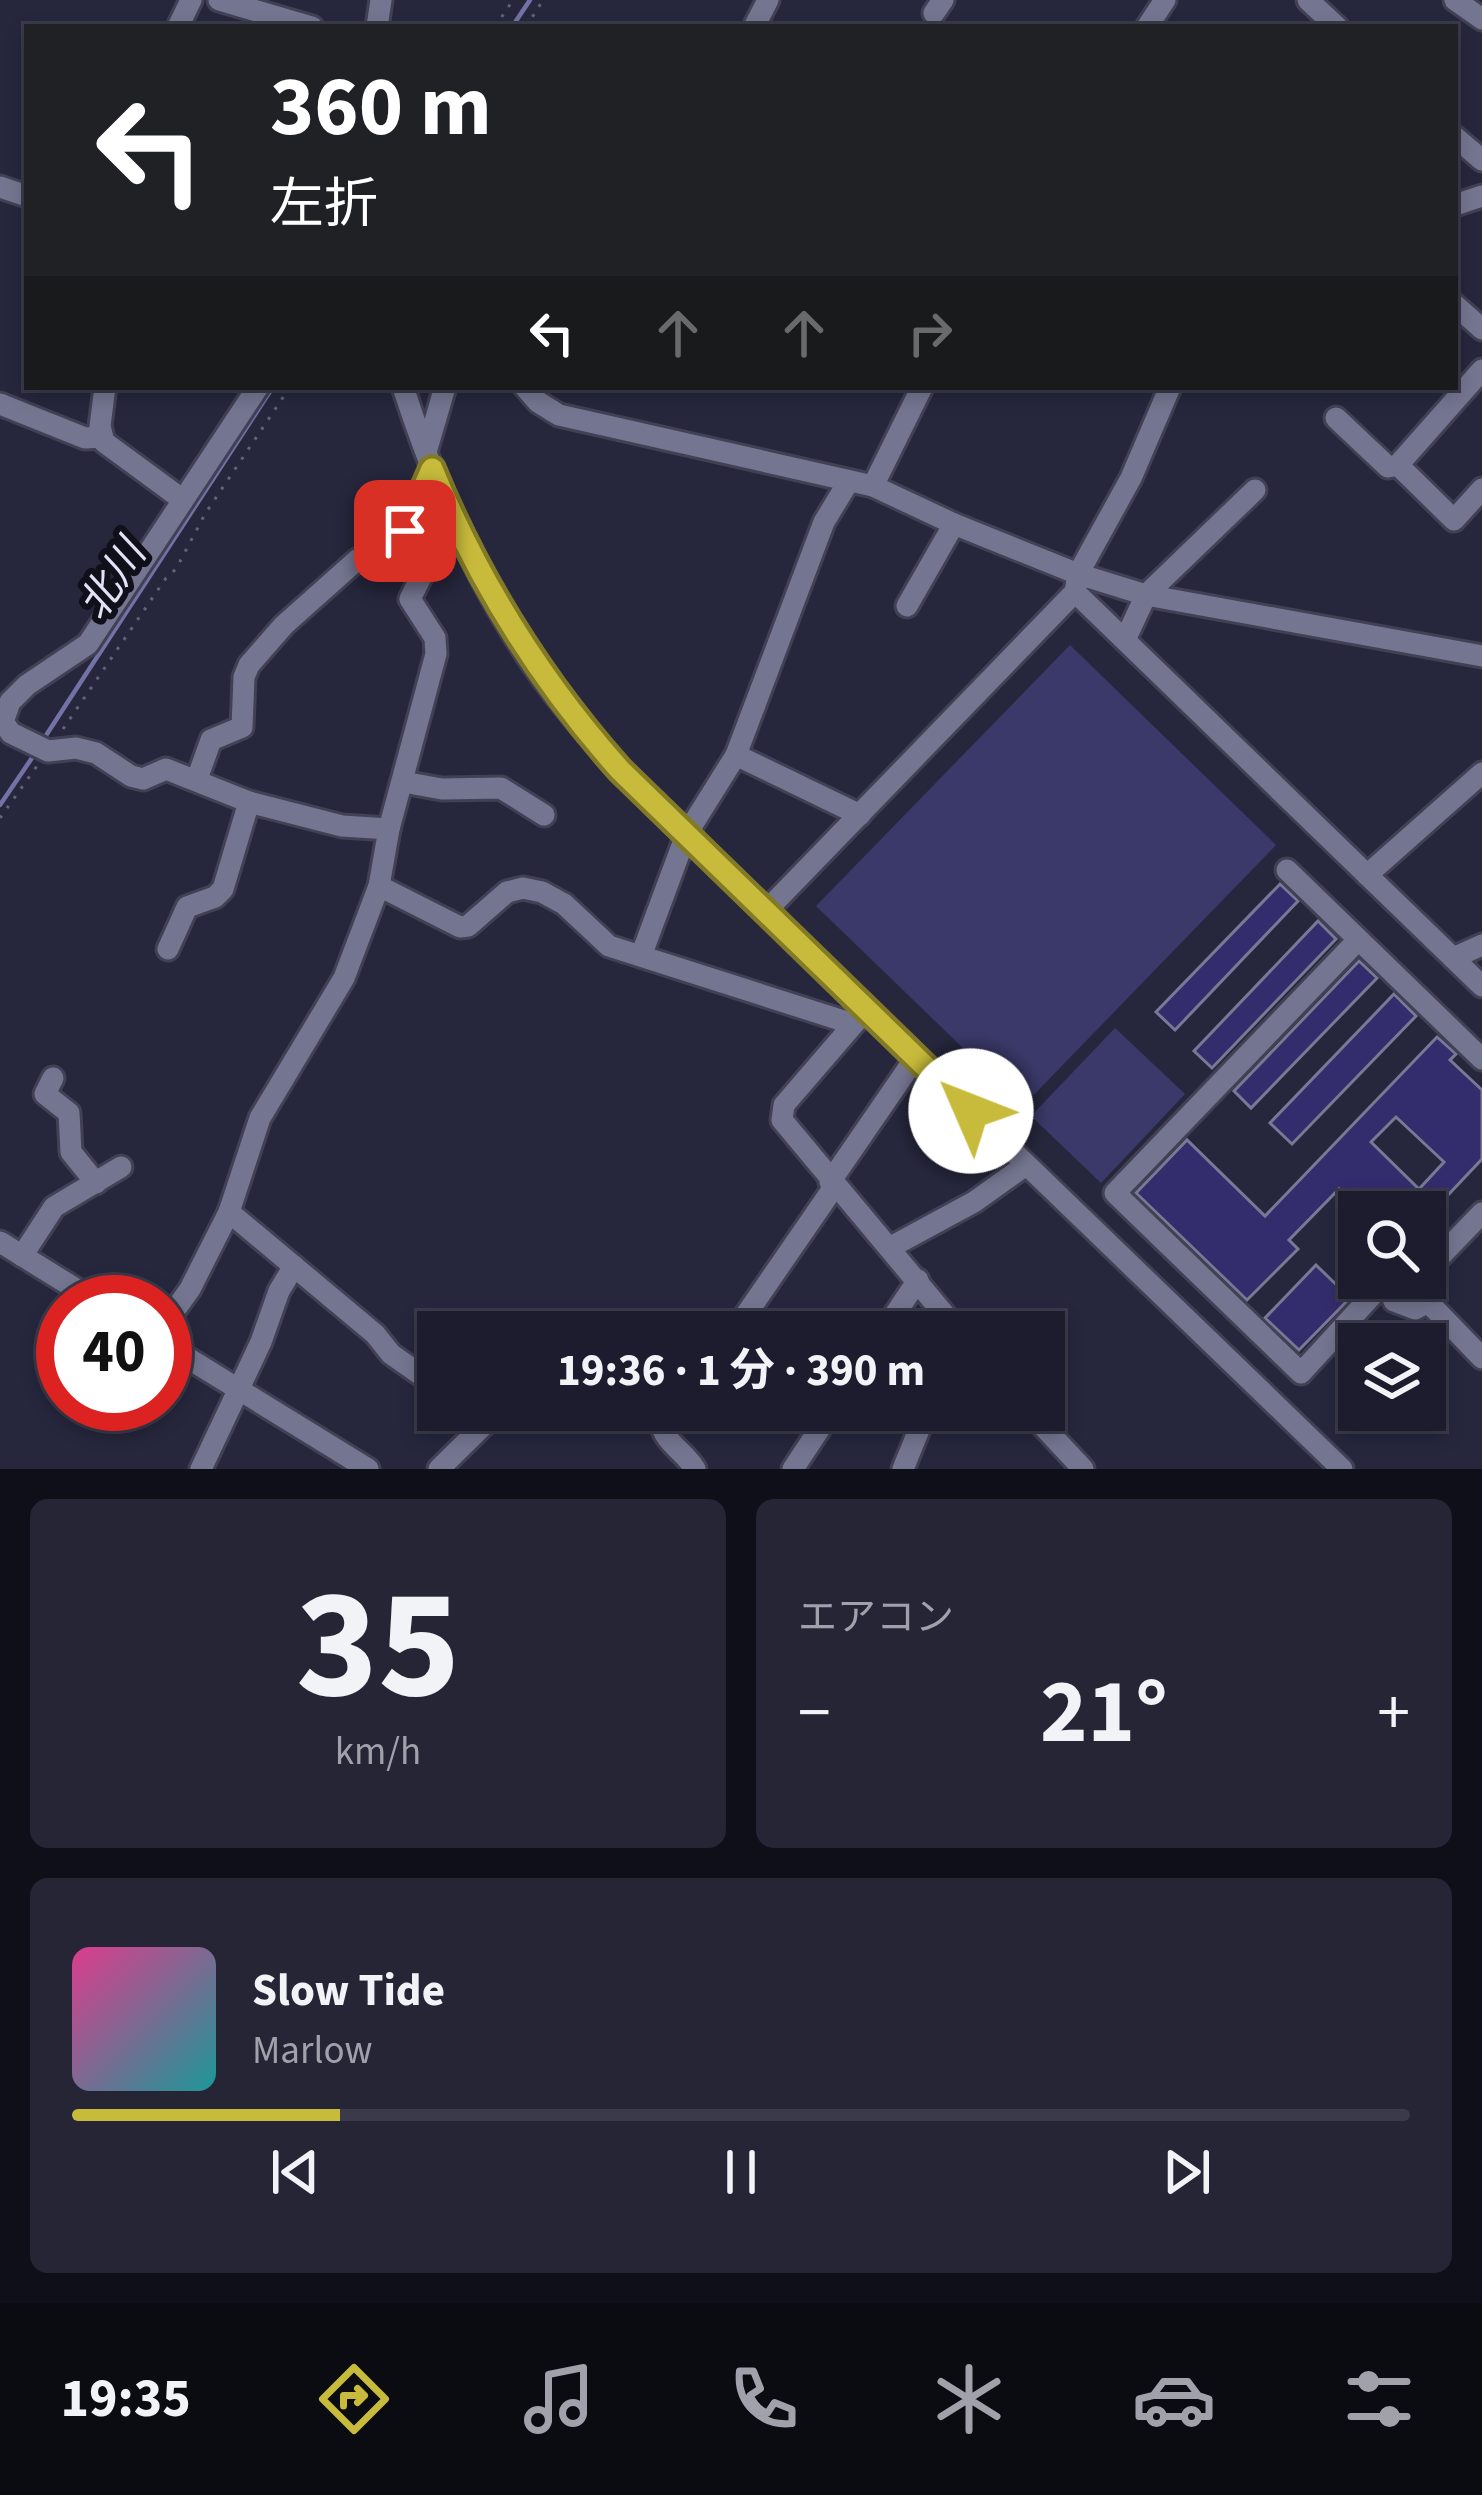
<!DOCTYPE html>
<html lang="ja">
<meta charset="utf-8">
<style>
:root{--surface:#1c1c2e;--page:#252536;--text:#f1f3f6;--muted:#a0a1aa;--line:#3a3a4a;--accent:#c8bb3b}
body{margin:0;font-family:"Source Sans 3","Noto Sans JP",sans-serif;background:var(--page);color:var(--text);height:100vh;display:flex;flex-direction:column;font-size:45px;white-space:nowrap}
*{box-sizing:border-box;margin:0}
p{font-size:39px;color:var(--muted)}
.icon{flex:none;width:66px;height:66px;fill:none;stroke:currentColor;stroke-width:2;stroke-linecap:round;stroke-linejoin:round}
.map{position:relative;height:1469px;overflow:hidden}
.panel{display:flex;flex-direction:column;gap:30px;padding:30px;background:#0f0f19;flex:1}
.panel>*{flex:none}
.top-card{position:absolute;left:24px;top:24px;width:1434px;height:366px;border-radius:0px;box-shadow:0 6px 18px #0003,0 0 0 3px var(--line);background:#202124;color:#fff;overflow:hidden}
.controls{position:absolute;left:1338px;top:1191px;display:grid;gap:24px}
.controls a{display:grid;place-items:center;width:108px;height:108px;border-radius:0px;background:var(--surface);box-shadow:0 6px 18px #0003,0 0 0 3px var(--line);font-size:60px}
.speed{position:absolute;left:36px;top:1275px;display:flex;gap:24px;font-size:60px;font-weight:700;text-align:center}
.speed>*{display:grid;place-content:center;width:156px;height:156px;border-radius:50%;background:var(--surface);box-shadow:0 6px 18px #0003,0 0 0 3px var(--line);line-height:1}
.speed .limit{border:18px solid #d22;background:#fff;color:#111}
.pin{position:absolute;display:grid;place-items:center;width:102px;height:102px;color:#fff;margin:-51px;border-radius:24px;box-shadow:0 6px 18px #0006}
.me{position:absolute;width:132px;margin:-66px;rotate:314deg;stroke-linejoin:round;filter:drop-shadow(0 0 9px #0008)}
.turn{display:flex;align-items:center;gap:42px;height:252px;padding:0 48px;font-size:54px}
.turn .icon{width:156px;height:156px;stroke-width:2.5}
.turn b{display:block;font-size:84px;line-height:102px}
.lanes{display:flex;align-items:center;height:114px;padding:0 48px;background:#0003;justify-content:center;gap:60px;direction:ltr}
.lanes .off{opacity:.35}
.big{font-size:90px;font-weight:700;line-height:1.1}
.panel .card{flex:1;display:flex;flex-direction:column;justify-content:center;gap:18px;min-width:0;padding:0 42px;border-radius:18px;background:var(--page)}
.panel .dial{align-items:center;gap:0}
.dial b{font-size:156px;line-height:1}
.song{display:flex;align-items:center;gap:36px}
.cover{width:144px;height:144px;border-radius:18px;background:linear-gradient(135deg,hsl(330 70% 55%),hsl(180 70% 35%))}
.played{height:12px;border-radius:6px;background:linear-gradient(90deg,var(--accent) 20%,var(--line) 20%)}
.keys{display:flex;justify-content:space-around;direction:ltr}
.heat{display:flex;justify-content:space-between;align-items:center;font-size:66px;direction:ltr}
.panel .tiles{flex:1;display:grid;gap:30px;grid-template-columns:1fr 1fr}
.card:last-child{grid-column:span 2}
.trip{position:absolute;left:417px;top:1311px;width:648px;height:120px;border-radius:0px;background:var(--surface);box-shadow:0 6px 18px #0003,0 0 0 3px var(--line);font-weight:700;line-height:120px;text-align:center}
.tab-bar{display:flex;height:192px;justify-content:space-around;align-items:center;background:#0b0b12;color:var(--muted)}
.tab-bar .icon{width:84px;height:84px}
.tab-bar .selected{color:var(--accent)}
.tab-bar b{font-size:54px;color:var(--text)}
.map>svg:first-child{display:block}
</style>
<div class="map">
<svg width="1482" height="1469" viewBox="0 0 1482 1469">
<rect width="100%" height="100%" fill="#26263d"/>
<g fill="#3a3969">
<path d="M1070,645L1276,845L1023,1106L816,906Z"/>
<path d="M1115,1028L1185,1094L1101,1183L1031,1116Z"/>
</g>
<g fill="none" stroke-linecap="round" stroke-linejoin="round">
<g stroke="#7372a6" stroke-width="4.5">
<path d="M512,27L530,0"/>
<path d="M43,740L273,387"/>
<path d="M0,805L34,755"/>
</g>
</g>
<g fill="#332d6d" stroke="#787994" stroke-width="3" fill-rule="evenodd">
<path d="M1280,884L1298,901L1175,1030L1156,1012Z"/>
<path d="M1318,921L1336,939L1212,1068L1194,1051Z"/>
<path d="M1359,961L1377,978L1251,1108L1234,1091Z"/>
<path d="M1394,994L1416,1016L1292,1144L1270,1123Z"/>
<path d="M1437,1037L1456,1054L1450,1060L1482,1090V1159L1432,1212H1362L1339,1189L1289,1240L1298,1249L1247,1300L1136,1193L1187,1140L1265,1216ZM1396,1117L1444,1162L1419,1189L1371,1142Z"/>
<path d="M1316,1265L1350,1298L1299,1350L1265,1318Z"/>
</g>
<g fill="none" stroke-linecap="round" stroke-linejoin="round">
<g stroke="#414054" stroke-width="27">
<g id="minor">
<path d="M219,0L312,27"/>
<path d="M1308,0L1337,27"/>
<path d="M1455,0L1482,19"/>
<path d="M934,13L943,0"/>
<path d="M178,27L191,0"/>
<path d="M377,27L381,0"/>
<path d="M754,27L768,0"/>
<path d="M1147,27L1165,0"/>
<path d="M1455,137L1482,160"/>
<path d="M0,187L27,196"/>
<path d="M1455,205L1482,196"/>
<path d="M1455,305L1482,329"/>
<path d="M105,387L100,426L104,442L183,500"/>
<path d="M258,387L88,644L27,685L10,702L3,722L11,733L48,751L76,748L96,753L131,776L143,779L166,769L249,802L342,826L389,829"/>
<path d="M403,387C440,501 492,619 569,712C613,767 665,814 715,864L1342,1469"/>
<path d="M525,387L538,402L559,415L873,486L954,524L1078,574L1146,595L1482,656"/>
<path d="M0,404L85,438L102,437"/>
<path d="M1336,418L1388,467L1398,465L1482,370"/>
<path d="M426,452L445,387"/>
<path d="M1398,465L1454,520L1482,489"/>
<path d="M873,486L922,387"/>
<path d="M1075,592L1482,986"/>
<path d="M907,606L954,524"/>
<path d="M1125,640L1146,595L1255,490"/>
<path d="M736,755L860,815"/>
<path d="M197,779L211,740L242,727L244,677L249,665L284,625L357,560L405,531L432,469"/>
<path d="M403,782L442,789L501,788L544,815"/>
<path d="M1287,870L1482,1059"/>
<path d="M1367,875L1482,773"/>
<path d="M379,886L460,927L468,926L507,892L523,888L542,892L564,904L609,946L853,1024"/>
<path d="M765,912L1075,592L1078,574L1131,478L1170,387"/>
<path d="M1358,940L1115,1193L1301,1373L1376,1291L1389,1287"/>
<path d="M168,949L187,907L215,897L223,889L249,802"/>
<path d="M641,956L686,835L736,755L824,522L849,481"/>
<path d="M1453,958L1482,945"/>
<path d="M859,1018L784,1105L782,1120L959,1332"/>
<path d="M53,1078L45,1094L69,1113L71,1152L96,1183"/>
<path d="M830,1182L916,1057"/>
<path d="M229,1212L375,1334L391,1354L438,1387"/>
<path d="M0,1242L97,1302"/>
<path d="M889,1248L974,1202L1026,1165"/>
<path d="M22,1256L54,1207L121,1167"/>
<path d="M1427,1270L1482,1213"/>
<path d="M1391,1278L1389,1287L1394,1301L1415,1309L1428,1302L1434,1289L1425,1269"/>
<path d="M1428,1302L1482,1358"/>
<path d="M165,1324L190,1289L229,1212L260,1118L344,978L379,886L389,829L436,654L435,638L410,599L431,557L405,531"/>
<path d="M734,1332L834,1187"/>
<path d="M883,1332L918,1280"/>
<path d="M165,1344L368,1469"/>
<path d="M664,1410C653,1438 683,1448 695,1469"/>
<path d="M1028,1410L1083,1469"/>
<path d="M201,1469L261,1342L279,1291L294,1266"/>
<path d="M439,1469L499,1410"/>
<path d="M793,1469L832,1410"/>
<path d="M903,1469L927,1410"/>
</g>
</g>
<g stroke="#636378" stroke-width="3" stroke-dasharray="3 9" stroke-linecap="butt">
<path d="M495,27L513,0"/>
<path d="M526,27L543,0"/>
<path d="M63,729L166,578L176,569L205,514L290,387"/>
<path d="M0,818L37,766"/>
</g>
<use href="#minor" stroke="#747590" stroke-width="21"/>
</g>
<g fill="none" stroke-linecap="round" stroke-linejoin="round">
<g stroke="#827a26" stroke-width="30">
<path id="route" d="M405,531L432,469C478,581 539,679 620,770L971,1111"/>
</g>
<use href="#route" stroke="#c8bb3b" stroke-width="21"/>
</g>
<g text-anchor="middle" stroke-width="12" stroke-linejoin="round" paint-order="stroke">
<g font-size="42" font-style="italic" fill="#e1e2f6" stroke="#10101a">
<text transform="translate(111 579) rotate(-57)" y="15">北川</text>
</g>
</g>
</svg>
<div class="controls">
<a><svg class="icon" aria-label="search" viewBox="0 0 24 24"><circle cx="10" cy="10" r="6"/><path d="M15 15l6 6"/></svg></a>
<a><svg class="icon" aria-label="layers" viewBox="0 0 24 24"><path d="M12 4l9 5-9 5-9-5zM3 14l9 5 9-5"/></svg></a>
</div>
<div class="speed"><div class="limit">40</div></div>
<div class="pin" style="left:405px;top:531px;background:#d93025"><svg class="icon" aria-label="arrive" viewBox="0 0 24 24"><path d="M6 21V4h12l-3 4 3 4H6"/></svg></div>
<svg class="me" style="left:971px;top:1111px" viewBox="-20 -20 40 40"><circle r="19" fill="#fff"/><path d="M0-13L10 11 0 6-10 11z" fill="#c8bb3b"/></svg>
<div class="trip">19:36 · 1 分 · 390 m</div>
<div class="top-card">
<div class="turn"><svg class="icon" aria-label="left" viewBox="0 0 24 24"><path d="M17 20v-9H6M10 6l-5 5 5 5"/></svg><div><b>360 m</b>左折</div></div>
<div class="lanes"><svg class="icon" aria-label="left" viewBox="0 0 24 24"><path d="M17 20v-9H6M10 6l-5 5 5 5"/></svg><svg class="icon off" aria-label="ahead" viewBox="0 0 24 24"><path d="M12 20V5M6 11l6-6 6 6"/></svg><svg class="icon off" aria-label="ahead" viewBox="0 0 24 24"><path d="M12 20V5M6 11l6-6 6 6"/></svg><svg class="icon off" aria-label="right" viewBox="0 0 24 24"><path d="M7 20v-9h11M14 6l5 5-5 5"/></svg></div>
</div>
</div>
<section class="panel">
<div class="tiles">
<div class="card dial"><b>35</b><p>km/h</p></div>
<div class="card"><p>エアコン</p>
<div class="heat"><a>−</a><b class="big">21°</b><a>+</a></div>
</div>
<div class="card">
<div class="song"><i class="cover"></i><div><b>Slow Tide</b><p>Marlow</p></div></div>
<div class="played"></div>
<div class="keys"><svg class="icon" aria-label="previous" viewBox="0 0 24 24"><path d="M18 5L8 12l10 7zM5 5v14"/></svg><svg class="icon" aria-label="pause" viewBox="0 0 24 24"><path d="M8 5v14M16 5v14"/></svg><svg class="icon" aria-label="next" viewBox="0 0 24 24"><path d="M6 5l10 7-10 7zM19 5v14"/></svg></div>
</div>
</div>
</section>
<nav class="tab-bar">
<b>19:35</b>
<svg class="icon selected" aria-label="directions" viewBox="0 0 24 24"><path d="M12 3l9 9-9 9-9-9zM9 14v-3h6M13 9l2 2-2 2"/></svg>
<svg class="icon" aria-label="music" viewBox="0 0 24 24"><path d="M9 18V5l10-2v13"/><circle cx="6" cy="18" r="3"/><circle cx="16" cy="16" r="3"/></svg>
<svg class="icon" aria-label="phone" viewBox="0 0 24 24"><path d="M5 4h4l2 5-3 2q2 4 5 5l2-3 5 2v4C11 20 4 13 5 4z"/></svg>
<svg class="icon" aria-label="climate" viewBox="0 0 24 24"><path d="M12 3v18M4 7l16 10M4 17L20 7"/></svg>
<svg class="icon" aria-label="car" viewBox="0 0 24 24"><path d="M5 17H2v-5l4-1 3-4h7l3 4 3 1v5h-3M9 17h6M6 11h13"/><circle cx="7" cy="17" r="2"/><circle cx="17" cy="17" r="2"/></svg>
<svg class="icon" aria-label="filters" viewBox="0 0 24 24"><path d="M4 7h16M4 17h16"/><circle cx="9" cy="7" r="2"/><circle cx="15" cy="17" r="2"/></svg>
</nav>
